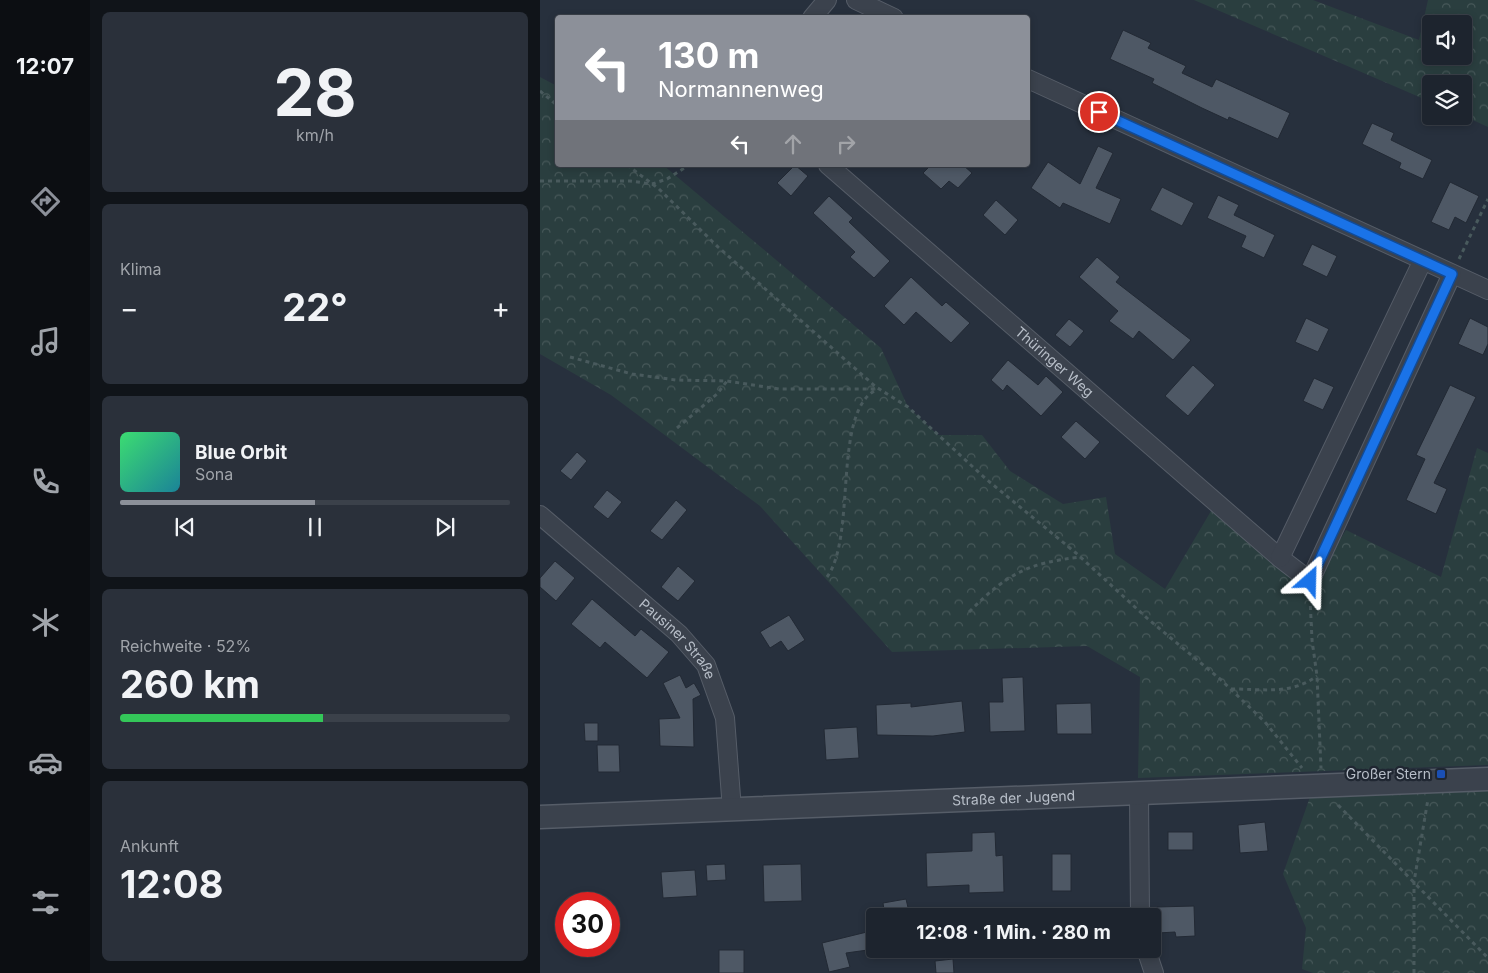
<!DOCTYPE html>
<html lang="de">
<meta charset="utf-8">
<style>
:root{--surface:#1d242e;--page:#2a303a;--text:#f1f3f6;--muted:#a0a4aa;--line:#3b414a;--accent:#8c9099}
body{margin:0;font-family:Inter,sans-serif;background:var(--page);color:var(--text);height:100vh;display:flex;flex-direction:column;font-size:19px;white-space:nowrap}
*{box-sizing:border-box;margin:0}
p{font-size:16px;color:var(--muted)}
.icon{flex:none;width:28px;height:28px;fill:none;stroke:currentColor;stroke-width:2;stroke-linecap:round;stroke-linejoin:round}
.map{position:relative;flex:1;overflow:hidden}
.side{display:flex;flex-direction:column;gap:12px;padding:12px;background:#101419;width:450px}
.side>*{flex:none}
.hud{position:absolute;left:15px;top:15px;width:475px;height:152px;border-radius:5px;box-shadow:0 2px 8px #0003,0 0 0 1px var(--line);background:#8c9099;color:#fff;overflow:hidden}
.buttons{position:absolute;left:882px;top:15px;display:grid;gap:10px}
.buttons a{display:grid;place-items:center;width:50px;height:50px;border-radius:5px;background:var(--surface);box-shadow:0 2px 8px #0003,0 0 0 1px var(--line);font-size:25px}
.speed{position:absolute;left:15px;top:892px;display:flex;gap:10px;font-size:25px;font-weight:700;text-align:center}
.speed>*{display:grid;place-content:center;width:65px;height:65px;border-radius:50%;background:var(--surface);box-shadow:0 2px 8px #0003,0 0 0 1px var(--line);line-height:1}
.speed .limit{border:8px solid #d22;background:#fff;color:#111}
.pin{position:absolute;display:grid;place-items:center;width:42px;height:42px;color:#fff;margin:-21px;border:2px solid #fff;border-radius:50%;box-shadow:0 1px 5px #0007}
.me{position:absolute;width:55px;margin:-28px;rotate:25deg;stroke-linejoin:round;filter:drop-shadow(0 0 4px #0008)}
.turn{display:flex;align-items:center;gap:18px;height:105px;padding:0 20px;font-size:22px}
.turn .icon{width:65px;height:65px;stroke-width:2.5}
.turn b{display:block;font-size:35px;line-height:42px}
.lanes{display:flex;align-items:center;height:48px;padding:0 20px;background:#0003;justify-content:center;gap:25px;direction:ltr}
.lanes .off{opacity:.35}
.big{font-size:38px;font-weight:700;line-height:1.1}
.side .tile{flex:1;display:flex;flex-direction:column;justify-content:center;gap:8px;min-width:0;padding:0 18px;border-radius:8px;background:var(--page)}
.side .dial{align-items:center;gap:0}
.dial b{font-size:65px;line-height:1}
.song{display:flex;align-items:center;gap:15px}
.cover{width:60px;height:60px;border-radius:8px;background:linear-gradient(135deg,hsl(140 70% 55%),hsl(190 70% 35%))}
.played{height:5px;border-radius:2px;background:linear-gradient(90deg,var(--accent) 50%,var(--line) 50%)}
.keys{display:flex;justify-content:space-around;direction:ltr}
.heat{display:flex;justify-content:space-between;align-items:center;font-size:28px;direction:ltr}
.charge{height:8px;border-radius:4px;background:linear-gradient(90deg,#34c759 52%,var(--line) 0)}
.trip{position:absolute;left:326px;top:908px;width:295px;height:50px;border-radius:5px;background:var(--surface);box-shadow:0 2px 8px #0003,0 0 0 1px var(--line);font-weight:700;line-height:50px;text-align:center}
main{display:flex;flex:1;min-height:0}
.dock{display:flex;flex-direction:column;width:90px;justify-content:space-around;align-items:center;background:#0c0e12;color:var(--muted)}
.dock .icon{width:35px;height:35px}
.dock .selected{color:var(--accent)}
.dock b{font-size:22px;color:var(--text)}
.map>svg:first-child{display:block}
</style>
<main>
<nav class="dock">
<b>12:07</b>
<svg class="icon selected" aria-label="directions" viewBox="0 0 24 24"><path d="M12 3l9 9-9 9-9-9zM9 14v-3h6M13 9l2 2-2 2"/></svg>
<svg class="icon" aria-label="music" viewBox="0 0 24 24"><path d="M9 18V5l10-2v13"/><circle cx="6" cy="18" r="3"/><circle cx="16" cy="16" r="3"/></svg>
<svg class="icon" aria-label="phone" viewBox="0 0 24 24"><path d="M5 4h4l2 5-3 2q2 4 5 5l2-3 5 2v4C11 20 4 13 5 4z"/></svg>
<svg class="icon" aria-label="climate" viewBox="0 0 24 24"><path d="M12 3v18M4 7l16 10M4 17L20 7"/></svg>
<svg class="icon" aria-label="car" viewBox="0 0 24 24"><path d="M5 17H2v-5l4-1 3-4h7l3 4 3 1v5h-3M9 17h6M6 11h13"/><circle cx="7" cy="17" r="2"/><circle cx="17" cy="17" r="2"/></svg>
<svg class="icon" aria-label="filters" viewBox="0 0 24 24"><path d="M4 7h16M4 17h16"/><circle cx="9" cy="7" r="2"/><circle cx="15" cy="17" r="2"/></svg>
</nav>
<section class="side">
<div class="tile dial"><b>28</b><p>km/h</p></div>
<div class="tile"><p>Klima</p>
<div class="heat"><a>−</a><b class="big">22°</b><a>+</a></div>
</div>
<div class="tile">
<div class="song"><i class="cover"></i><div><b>Blue Orbit</b><p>Sona</p></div></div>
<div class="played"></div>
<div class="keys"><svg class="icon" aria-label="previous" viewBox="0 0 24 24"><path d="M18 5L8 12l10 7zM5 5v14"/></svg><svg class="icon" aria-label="pause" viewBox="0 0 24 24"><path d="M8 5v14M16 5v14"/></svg><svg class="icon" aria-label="next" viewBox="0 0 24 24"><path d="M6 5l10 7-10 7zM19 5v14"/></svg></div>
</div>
<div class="tile"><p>Reichweite · 52%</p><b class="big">260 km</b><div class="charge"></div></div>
<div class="tile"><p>Ankunft</p><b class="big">12:08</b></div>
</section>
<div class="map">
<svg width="948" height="973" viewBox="0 0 948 973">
<defs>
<pattern id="forest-crowns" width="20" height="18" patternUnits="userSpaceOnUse" patternTransform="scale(1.25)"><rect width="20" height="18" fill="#2a3e3f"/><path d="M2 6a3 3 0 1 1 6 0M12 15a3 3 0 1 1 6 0" fill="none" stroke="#475859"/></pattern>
</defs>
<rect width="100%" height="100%" fill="#27303d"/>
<g fill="url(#forest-crowns)" fill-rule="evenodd">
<path d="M654,0H773L879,40L888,0H948V127L924,116V84H891V102ZM891,24H924V56H891Z"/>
<path d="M0,77L17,86L18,165H123L341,348L368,407L398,435H442L470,471L523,504L566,497L575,554L625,589L671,511L769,590L806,530L901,577L937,448L948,453V765L598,778L600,677L547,646L352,652L220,506L71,395L0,354Z"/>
<path d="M948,790V973H773L762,969L766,928L743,874L770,797Z"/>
</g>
<g fill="#4e5865" stroke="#222934">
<path d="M583,30L611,43L608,48L646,66L642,73L672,87L676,79L750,113L738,139L689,117L688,120L662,108L612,83L614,79L570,59Z"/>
<path d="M832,123L854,133L851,140L892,160L883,179L859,168L861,163L822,144Z"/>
<path d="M558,146L573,153L556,188L581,199L570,224L523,203L520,208L491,188L508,162L540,184Z"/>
<path d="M255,165L268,176L251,196L237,183Z"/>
<path d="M391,165H423L432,173L418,188L409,181L401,189L383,173Z"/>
<path d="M910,182L939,196L926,223L915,217L909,230L891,222Z"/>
<path d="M622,187L654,203L642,226L610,210Z"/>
<path d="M678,195L699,205L694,215L735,235L724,258L701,247L706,236L667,218Z"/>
<path d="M289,196L313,218L309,222L350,261L334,278L310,257L315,252L273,213Z"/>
<path d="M456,200L478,220L465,235L443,215Z"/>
<path d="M772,244L797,256L787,277L762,265Z"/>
<path d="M557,257L580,277L576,282L651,340L633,360L599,331L593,339L569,321L578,311L539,277Z"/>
<path d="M371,277L402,306L406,302L430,323L411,343L376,312L364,325L344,306Z"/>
<path d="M766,318L789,329L778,352L755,342Z"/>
<path d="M930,318L948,327V344L943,355L918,344Z"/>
<path d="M529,319L544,331L530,347L515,335Z"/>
<path d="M468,360L498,385L506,376L523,392L501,416L467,385L463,391L451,380Z"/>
<path d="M653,365L675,385L648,416L625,396Z"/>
<path d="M774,378L794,387L783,410L763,401Z"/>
<path d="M910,385L936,397L894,483L907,489L896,514L866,500L885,459L876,455Z"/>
<path d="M536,421L560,442L545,459L521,437Z"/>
<path d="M37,452L47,461L31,480L20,471Z"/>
<path d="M67,490L82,502L68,519L53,507Z"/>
<path d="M136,500L147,510L122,540L110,531Z"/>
<path d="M15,561L35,578L16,601L0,587V578Z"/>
<path d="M138,566L155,581L138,601L121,587Z"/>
<path d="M52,599L95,636L101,629L129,652L107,678L65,642L60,648L31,624Z"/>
<path d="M249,615L265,640L248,651L241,641L230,648L220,632Z"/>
<path d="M140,675L146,688L154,683L161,695L153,699L154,747L120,746L119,719L140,718L123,683Z"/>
<path d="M483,677L485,731L450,732L449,702H463L462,678Z"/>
<path d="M422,701L425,732L393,736L337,735L336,705L371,703V707Z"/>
<path d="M551,703L552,734H517L516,704Z"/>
<path d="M44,723H58V741H45Z"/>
<path d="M317,727L319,758L286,760L284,729Z"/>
<path d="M57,745H79L80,772H58Z"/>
<path d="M725,822L728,851L700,853L698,825Z"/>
<path d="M455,832L456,856L463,855L464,892L429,893V885L387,887L386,853L432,851V833Z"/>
<rect x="628" y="832" width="25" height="18"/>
<rect x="512" y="854" width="19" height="37"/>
<path d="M185,864L186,880L167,881L166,865Z"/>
<path d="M261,864L262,901L224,902L223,865Z"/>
<path d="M155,870L157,896L123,898L121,872Z"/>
<path d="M366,899L370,916H345L343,903Z"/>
<path d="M654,906L655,936L636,937L635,932L618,933L617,907Z"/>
<path d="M335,930V949L306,953L310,967L289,972L282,943Z"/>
<rect x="179" y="950" width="25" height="23"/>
<path d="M413,959L414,973H396L395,961Z"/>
</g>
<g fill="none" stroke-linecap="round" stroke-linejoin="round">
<g stroke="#565d68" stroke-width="20">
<g id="minor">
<path d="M316,0L354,18"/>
<path d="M272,18L287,0"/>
<path d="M488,79L948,290"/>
<path id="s1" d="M288,165L740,558L770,581L912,274"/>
<path id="s2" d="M0,515L139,634L166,665L185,718L192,810"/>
<path d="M740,558L883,260"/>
<path d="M599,793L600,916"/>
<path d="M606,949L614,973"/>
</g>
</g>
<g stroke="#565d68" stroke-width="25">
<g id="tertiary">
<path id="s3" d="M0,817L948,779"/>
</g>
</g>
<g stroke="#495a5d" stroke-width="3" stroke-dasharray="4 4" stroke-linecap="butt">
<path d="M0,91L18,106"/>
<path d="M87,165L119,189L178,247L336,387L368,407L446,479L536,553L608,619L680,679L725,722L762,768"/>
<path d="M0,181H90L112,184L127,179L149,165"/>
<path d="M919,259L948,199"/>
<path d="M30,357L92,374L136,380L187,381L239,389H338"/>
<path d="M137,428L177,394L187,381"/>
<path d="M287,577C317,536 292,412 336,390"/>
<path d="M770,598L772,640L777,676L781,768"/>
<path d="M429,612C467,574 487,563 541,557"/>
<path d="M691,689C723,689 751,695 777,676"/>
<path d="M798,805L948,958"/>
<path d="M874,973V882L888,799"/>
</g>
<use href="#minor" stroke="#3b424d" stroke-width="18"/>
<use href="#tertiary" stroke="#3b424d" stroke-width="22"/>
</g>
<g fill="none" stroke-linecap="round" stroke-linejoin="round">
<g stroke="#114b97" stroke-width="12">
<path id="route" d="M559,112L912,274L770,581"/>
</g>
<use href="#route" stroke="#1a73e8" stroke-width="9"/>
</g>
<rect fill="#1a4fb4" stroke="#202732" stroke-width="2" x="896" y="769" width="10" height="10" rx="2.5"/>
<g text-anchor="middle" stroke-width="4.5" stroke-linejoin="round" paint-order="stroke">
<g font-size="14" fill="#b7bec8" stroke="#202732">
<text dy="5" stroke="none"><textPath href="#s1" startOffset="300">Thüringer Weg</textPath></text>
<text dy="5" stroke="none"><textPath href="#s2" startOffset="186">Pausiner Straße</textPath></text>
<text dy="5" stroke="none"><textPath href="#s3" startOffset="474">Straße der Jugend</textPath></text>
</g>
<g font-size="14" fill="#b7bec8" stroke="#202732" text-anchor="end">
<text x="891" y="779">Großer Stern</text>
</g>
</g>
</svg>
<div class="buttons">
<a><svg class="icon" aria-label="sound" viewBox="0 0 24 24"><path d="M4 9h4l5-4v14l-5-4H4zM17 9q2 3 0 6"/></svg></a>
<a><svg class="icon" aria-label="layers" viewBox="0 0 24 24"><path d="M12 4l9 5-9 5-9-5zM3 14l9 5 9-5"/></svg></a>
</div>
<div class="speed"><div class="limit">30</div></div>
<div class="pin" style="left:559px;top:112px;background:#d93025"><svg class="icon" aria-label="arrive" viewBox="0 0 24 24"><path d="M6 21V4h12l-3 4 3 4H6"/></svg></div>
<svg class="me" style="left:770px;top:581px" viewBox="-20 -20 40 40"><path d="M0-17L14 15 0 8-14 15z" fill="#1a73e8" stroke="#fff" stroke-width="4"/></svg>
<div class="trip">12:08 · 1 Min. · 280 m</div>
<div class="hud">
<div class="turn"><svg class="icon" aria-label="left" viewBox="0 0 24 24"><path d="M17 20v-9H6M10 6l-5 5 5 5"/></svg><div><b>130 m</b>Normannenweg</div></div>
<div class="lanes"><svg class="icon" aria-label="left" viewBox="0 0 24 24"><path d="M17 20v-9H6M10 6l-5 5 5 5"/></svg><svg class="icon off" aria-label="ahead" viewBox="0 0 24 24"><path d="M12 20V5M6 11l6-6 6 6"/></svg><svg class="icon off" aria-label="right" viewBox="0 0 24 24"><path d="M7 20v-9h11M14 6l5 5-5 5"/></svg></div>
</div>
</div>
</main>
